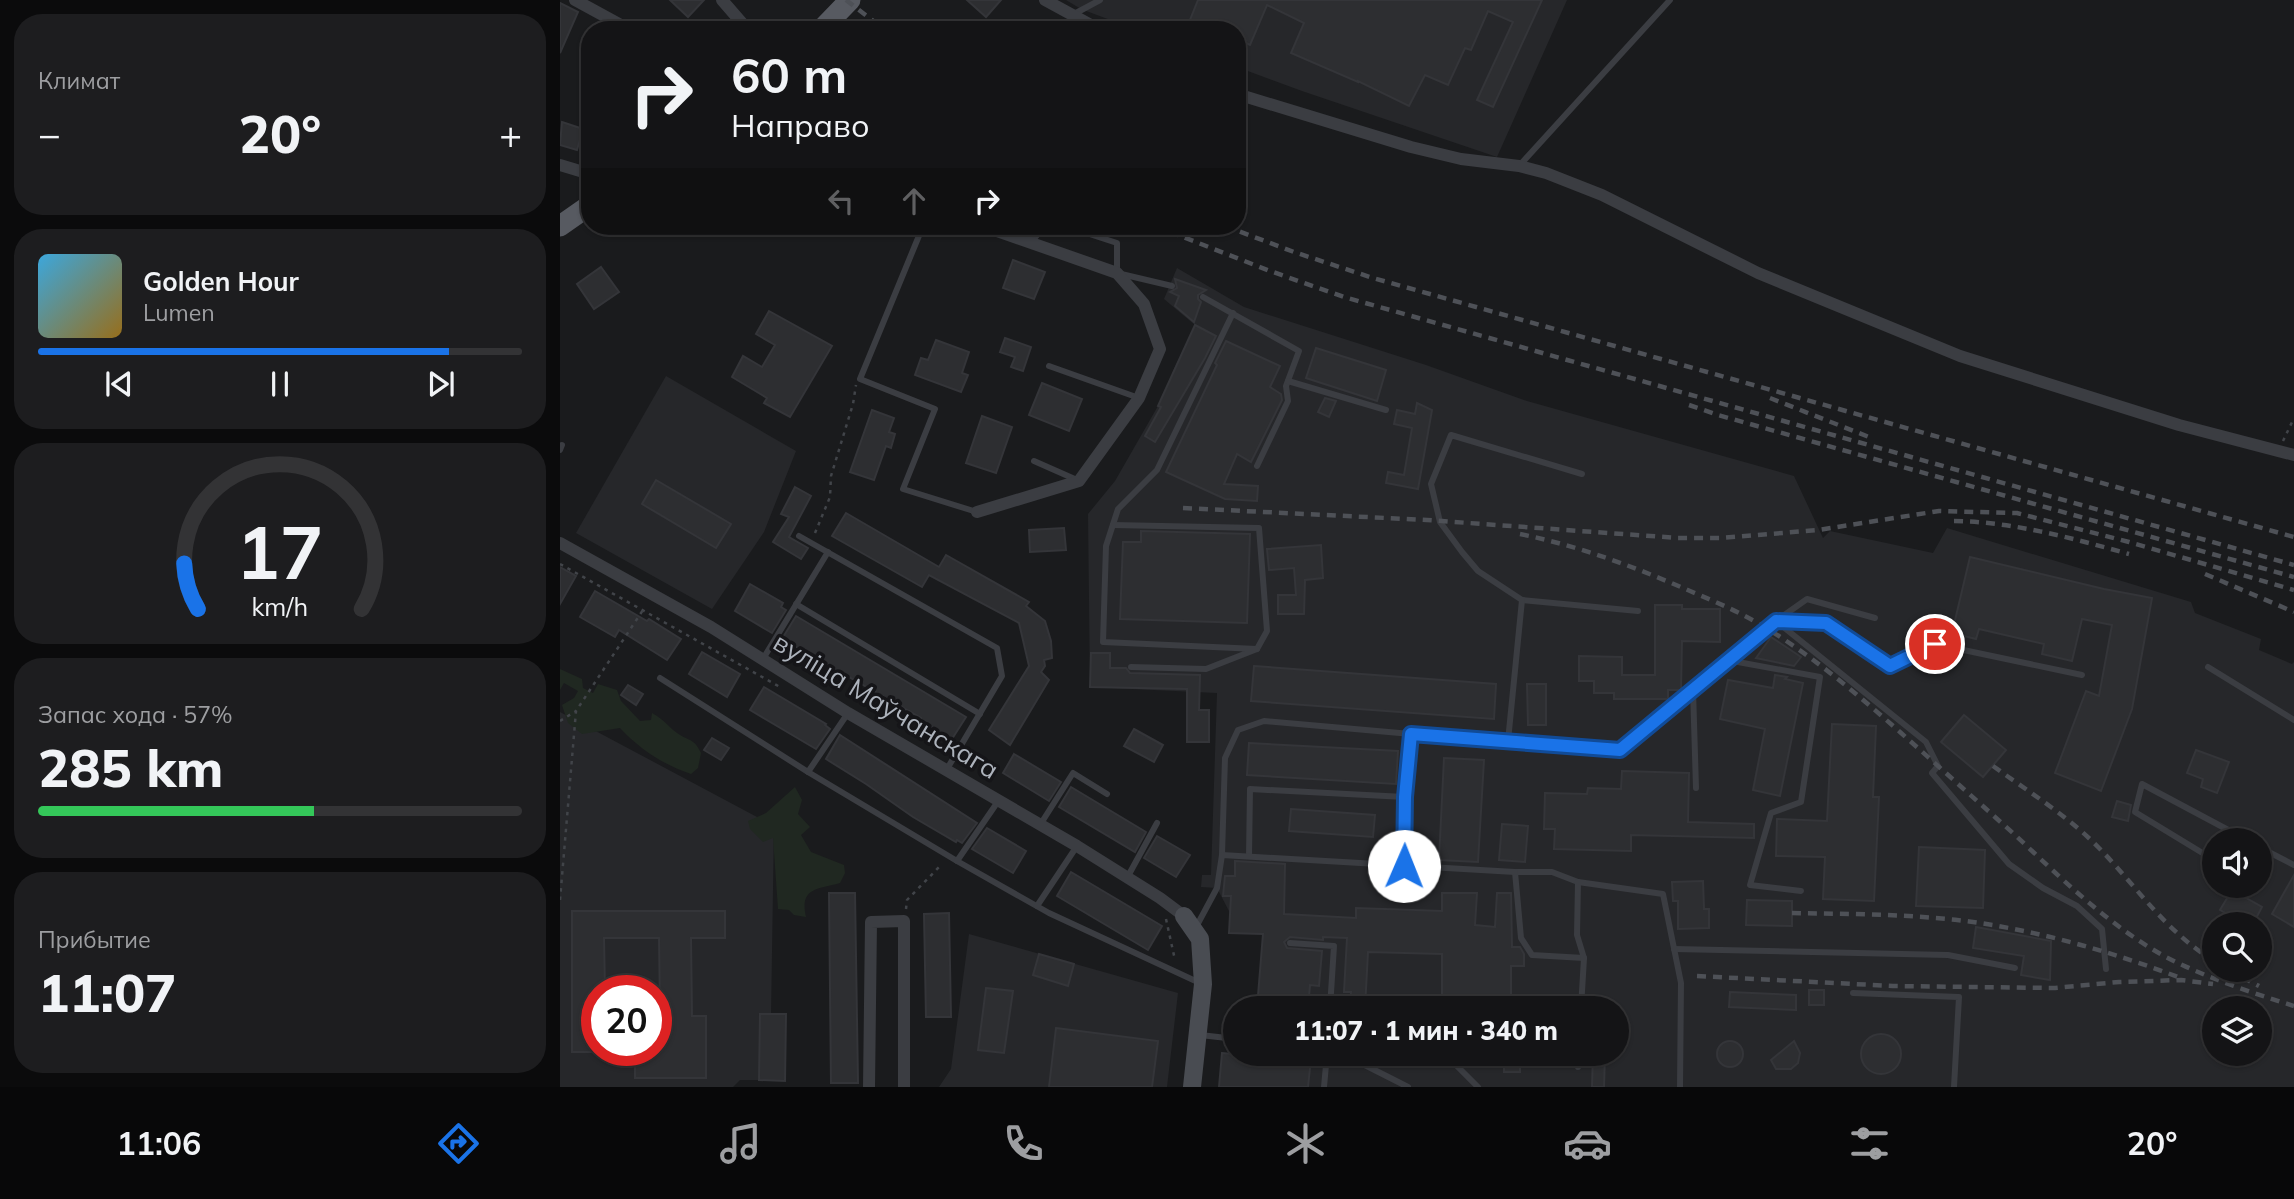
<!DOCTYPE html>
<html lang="ru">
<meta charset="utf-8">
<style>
:root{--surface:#141416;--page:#1d1d1f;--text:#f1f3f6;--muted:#9d9ea1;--line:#333335;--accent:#1a73e8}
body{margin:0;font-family:Mulish,sans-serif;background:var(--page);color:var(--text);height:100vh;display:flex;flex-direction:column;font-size:26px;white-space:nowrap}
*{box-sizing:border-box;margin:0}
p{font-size:23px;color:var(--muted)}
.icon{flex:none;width:38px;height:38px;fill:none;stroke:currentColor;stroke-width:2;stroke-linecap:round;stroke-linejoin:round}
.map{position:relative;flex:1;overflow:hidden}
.details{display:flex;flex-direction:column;gap:14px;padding:14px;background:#0b0b0c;width:560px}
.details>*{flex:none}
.top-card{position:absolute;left:21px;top:21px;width:665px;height:214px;border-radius:28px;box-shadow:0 2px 5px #0004,0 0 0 2px var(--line);background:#141416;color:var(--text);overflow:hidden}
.fabs{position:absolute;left:1642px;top:828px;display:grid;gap:14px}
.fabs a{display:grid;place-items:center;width:70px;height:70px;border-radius:50%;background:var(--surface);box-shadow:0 2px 5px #0004,0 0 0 2px var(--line);font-size:35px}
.speed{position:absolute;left:21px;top:975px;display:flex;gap:14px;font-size:35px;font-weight:700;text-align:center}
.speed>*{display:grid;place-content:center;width:91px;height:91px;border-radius:50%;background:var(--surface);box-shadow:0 2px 5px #0004,0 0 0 2px var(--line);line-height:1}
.speed .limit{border:10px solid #d22;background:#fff;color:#111}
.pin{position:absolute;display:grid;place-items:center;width:60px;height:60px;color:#fff;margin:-30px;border:4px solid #fff;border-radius:50%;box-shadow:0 2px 7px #0007}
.me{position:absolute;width:77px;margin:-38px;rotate:1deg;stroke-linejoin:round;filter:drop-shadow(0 0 5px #0008)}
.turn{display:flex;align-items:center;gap:24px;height:147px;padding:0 35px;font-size:32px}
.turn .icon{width:91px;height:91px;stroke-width:2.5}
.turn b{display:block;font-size:49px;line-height:60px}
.lanes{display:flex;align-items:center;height:66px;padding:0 35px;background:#0003;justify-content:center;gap:35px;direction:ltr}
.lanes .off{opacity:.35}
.big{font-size:52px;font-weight:800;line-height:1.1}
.details .card{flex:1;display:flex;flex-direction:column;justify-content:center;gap:10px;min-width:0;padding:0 24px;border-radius:28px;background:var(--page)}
.details .dial{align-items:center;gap:0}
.dial svg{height:182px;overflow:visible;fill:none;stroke:var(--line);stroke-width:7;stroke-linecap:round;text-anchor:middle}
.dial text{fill:var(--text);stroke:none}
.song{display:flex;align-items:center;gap:21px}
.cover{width:84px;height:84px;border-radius:10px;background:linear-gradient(135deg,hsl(200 70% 55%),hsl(40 70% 35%))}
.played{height:7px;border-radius:4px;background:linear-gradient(90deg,var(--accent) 85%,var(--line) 85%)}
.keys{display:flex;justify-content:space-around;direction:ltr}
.heat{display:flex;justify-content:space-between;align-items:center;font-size:38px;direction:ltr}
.charge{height:10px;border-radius:5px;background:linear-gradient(90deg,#34c759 57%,var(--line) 0)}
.trip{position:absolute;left:663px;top:996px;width:406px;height:70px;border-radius:35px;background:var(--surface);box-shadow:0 2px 5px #0004,0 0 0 2px var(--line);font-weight:800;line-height:70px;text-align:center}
.tabs{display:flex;height:112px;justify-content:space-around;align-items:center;background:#080809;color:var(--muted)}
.tabs .icon{width:49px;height:49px}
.tabs .on{color:var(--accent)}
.tabs b{font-size:32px;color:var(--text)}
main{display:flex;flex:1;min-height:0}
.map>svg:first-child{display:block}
</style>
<main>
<section class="details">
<div class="card"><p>Климат</p>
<div class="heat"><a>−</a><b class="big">20°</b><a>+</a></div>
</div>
<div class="card">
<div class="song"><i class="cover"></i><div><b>Golden Hour</b><p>Lumen</p></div></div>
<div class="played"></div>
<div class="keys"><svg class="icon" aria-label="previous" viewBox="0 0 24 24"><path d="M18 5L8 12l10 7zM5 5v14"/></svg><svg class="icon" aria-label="pause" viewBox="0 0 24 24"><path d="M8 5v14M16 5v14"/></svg><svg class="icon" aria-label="next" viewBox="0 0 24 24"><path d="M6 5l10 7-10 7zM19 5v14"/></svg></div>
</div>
<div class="card dial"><svg viewBox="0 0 100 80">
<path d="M14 69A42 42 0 1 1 86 69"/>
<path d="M14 69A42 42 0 0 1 8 49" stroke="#1a73e8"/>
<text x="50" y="56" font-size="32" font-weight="700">17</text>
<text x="50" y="72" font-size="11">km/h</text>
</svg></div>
<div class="card"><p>Запас хода · 57%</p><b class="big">285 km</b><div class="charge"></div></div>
<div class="card"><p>Прибытие</p><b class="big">11:07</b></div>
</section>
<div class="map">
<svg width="1734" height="1087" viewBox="0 0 1734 1087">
<rect width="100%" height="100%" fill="#1a1b1d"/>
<g fill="#26272a" fill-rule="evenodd">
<path d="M506,0H1007L937,157L742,91L677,67V30H577L521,9Z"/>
<path d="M617,268L684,307L866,365L967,401L1234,476L1263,538L1270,531L1373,553L1387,528L1631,602L1635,613L1701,639L1699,650L1732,664L1734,662V1087H659L662,1053L696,1056V1054H1057V1008H697L703,934L669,933L670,913L657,888L641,887L642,875H651L657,693L530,687L528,514L555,481L598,406L615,375L612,373L635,325L604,299ZM1654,840H1699V886H1654ZM1654,924H1699V970H1654ZM1654,1008H1699V1054H1654Z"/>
<path d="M106,376L236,451L204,532L152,609L16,533Z"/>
<path d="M0,712L214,826L210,1080H180L173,1087H0ZM37,990H96V1050H37Z"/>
<path d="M409,934L618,993L607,1087H379L391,1069Z"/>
</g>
<g fill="#202821">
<path d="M0,669L22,679L23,688L33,693L38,684L57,690L61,701L80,721L91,720L92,713C104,719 110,729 120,735C132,742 134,739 141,753L138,768L131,774C102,764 81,750 60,728L22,734L8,723L2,705L14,698L18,691L4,683L0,690Z"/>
<path d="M235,787L242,800L238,814L250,827L241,835L251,852L284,865L285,873L280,883C259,889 239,887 246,917L234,915L229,910L218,909L213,838L203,842L190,829L188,821L206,813Z"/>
</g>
<g fill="#2d2e31" stroke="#343539" stroke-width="2">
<path d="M110,0H144L128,17Z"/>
<path d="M407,0H441L426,17Z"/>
<path d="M638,0H982L933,107L917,100L953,22L928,11L911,50L905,48L888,85L865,75L849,106L798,81V82L731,53L744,23L707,5L690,45L677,39V30H655L630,20Z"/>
<path d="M0,3L18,12L0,53Z"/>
<path d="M2,122L23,129L17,150L0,145Z"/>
<path d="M453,260L485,272L474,299L443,288Z"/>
<path d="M41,267L59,292L34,309L17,284Z"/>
<path d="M615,279L646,290L638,295V299L641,302L634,322L615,306L619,296L610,292L617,288Z"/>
<path d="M209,311L272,346L230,417L204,403L207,398L172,377L183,356L202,367L215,345L196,334Z"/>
<path d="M635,325L656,336L645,358L595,442L585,436L601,407L598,406Z"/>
<path d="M445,338L471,347L463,371L451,367L455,357L440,352Z"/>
<path d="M376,340L409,352L402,373L408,375L401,392L355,375L361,358L368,360Z"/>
<path d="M666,341L720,366L710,387L721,394L722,400L691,462L677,454L664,484L698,486L697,501L665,499L606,472L657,365L655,363Z"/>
<path d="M756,348L826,370L817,401L746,378Z"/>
<path d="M482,383L522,399L509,431L469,415Z"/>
<path d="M765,398L776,401L769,417L758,412Z"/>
<path d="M857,403L872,410L858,489L826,483L828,472L844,475L852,428L834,424L837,410L855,414Z"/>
<path d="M312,410L334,418L329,432L335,434L331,448L326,446L314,480L290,472Z"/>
<path d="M422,416L452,427L436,473L406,463Z"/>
<path d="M96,480L171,524L156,548L82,504Z"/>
<path d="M235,487L251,496L229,537L248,548L241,559L213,542L229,517L221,514Z"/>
<path d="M286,513L379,567L386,555L469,602L466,606L485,621L491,641L492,658L484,660L485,666L481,672L489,680L450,745L429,730L469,666L459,623L369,575L362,587L272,536Z"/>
<path d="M504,528L506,550L470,552L469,530Z"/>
<path d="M581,531L690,534L687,623L560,619L563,542H581Z"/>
<path d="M761,545L763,578L745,580L744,614H718V595H736L734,568L709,570L707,549Z"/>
<path d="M1410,557L1544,589L1592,598L1572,709L1541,791L1495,773L1526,691L1539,696L1552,625L1522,619L1512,661L1482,654L1484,644L1419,629L1416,639L1392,633Z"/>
<path d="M0,567L16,576L0,604Z"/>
<path d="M190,584L223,603L221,607L226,610L212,633L175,611Z"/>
<path d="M35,591L87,621L89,619L121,639L107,660L59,630L55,637L20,617Z"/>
<path d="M1095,605H1122V609H1160V642L1122,641L1121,690H1108V699H1054V693H1034V681H1019V656L1062,657V675H1095Z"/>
<path d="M236,616L406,717L392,739L360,720L361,718L222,639Z"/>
<path d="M1211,637L1241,657L1234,666L1196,658Z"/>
<path d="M142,652L180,674L167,697L129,674Z"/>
<path d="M531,653H550V668H566L570,673L640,675L639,710H649V742H627V689L530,687Z"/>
<path d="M694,666L936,684L934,719L691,701Z"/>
<path d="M1215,675L1227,677L1225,679L1243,683L1220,796L1193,790L1205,729L1160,719L1168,680L1213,688Z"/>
<path d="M967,684H986V725H968Z"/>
<path d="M68,685L83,694L76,705L61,695Z"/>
<path d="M204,687L266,724L265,725L270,729L256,749L190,710Z"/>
<path d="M1404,715L1446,750L1423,777L1381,742Z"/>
<path d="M1272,724L1316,726L1313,797H1319L1314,901L1263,899L1265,857L1216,856L1217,819L1267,821Z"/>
<path d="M574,729L603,745L594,762L564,746Z"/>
<path d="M280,735L417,823L402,843L397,840L396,842L353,817L306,784L266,759Z"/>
<path d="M152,738L169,748L161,760L144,750Z"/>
<path d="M689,743L838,751L836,784L687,775Z"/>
<path d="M1636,750L1669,762L1657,793L1641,787L1643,779L1627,773Z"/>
<path d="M454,754L501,782L489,801L443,773Z"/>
<path d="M884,758L924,760L918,862L879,860Z"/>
<path d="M1062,771L1129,773L1128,822L1194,824V838L1071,835V851L994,849L995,829H984L985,793L1027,794L1028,788L1061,789Z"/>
<path d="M511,787L586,832L575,852L499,807Z"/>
<path d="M1557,801L1571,805L1568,821L1552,817Z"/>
<path d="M731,809L815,815L813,837L729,831Z"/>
<path d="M942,824L968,826L965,862L939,860Z"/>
<path d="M427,828L466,851L453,873L412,849Z"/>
<path d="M597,836L630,855L616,877L584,858Z"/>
<path d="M1359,847L1425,850L1423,908L1356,906Z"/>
<path d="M675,861L725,864L724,914L796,918V908L882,911V893H917L915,925L935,927L937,893H951L952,947H960L964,954V966H951V995H882V954L808,952L805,1008H790L791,992H784L787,938L763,937V940L730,937L724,942L727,948L762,951L759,986L750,985L748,1008H697L703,934L669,933L671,896H663L665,876H675Z"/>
<path d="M511,872L602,926L588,950L497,896Z"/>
<path d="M1734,875V927L1712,914Z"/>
<path d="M1143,881L1144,909H1149V928L1118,929V901H1113L1112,882Z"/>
<path d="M1672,890L1702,907L1693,924H1685L1660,910Z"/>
<path d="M269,893H295L298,1083H271Z"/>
<path d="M1187,900L1232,901V926L1186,925Z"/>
<path d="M12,911H165V938H131L132,1016H146V1078H75V1050H96V1007H100L99,938H44L45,990H37V1052H12Z"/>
<path d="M389,913L391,1017H366L364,914Z"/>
<path d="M1416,927L1491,941L1490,980L1461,975L1464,956L1413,948Z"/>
<path d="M479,954L514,964L508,986L473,975Z"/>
<path d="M426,988L453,991L444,1053L418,1050Z"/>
<rect x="1249" y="990" width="15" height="15"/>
<path d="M1170,992L1236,995V1010L1169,1007Z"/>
<path d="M200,1014H226L225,1081L199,1080Z"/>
<path d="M496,1028L598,1041L592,1087H489Z"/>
<circle cx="1321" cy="1054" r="20"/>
<path d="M1234,1041L1240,1053L1238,1063L1231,1069H1216L1211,1060Z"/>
<circle cx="1170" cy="1054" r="13"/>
<path d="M662,1053L703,1057L704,1054H711L751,1058L748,1087H659Z"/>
<rect x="944" y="1054" width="16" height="18"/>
<path d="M1033,1054H1045L1044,1087H1032Z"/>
</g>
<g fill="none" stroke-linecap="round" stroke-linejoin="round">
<g stroke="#414449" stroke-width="2.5" stroke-dasharray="3.5 5" stroke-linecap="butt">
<path d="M1723,441L1734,418"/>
<path d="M255,533L270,497L271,476L293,404L296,385"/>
<path d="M0,564L220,687"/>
<path d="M0,721L16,711"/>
<path d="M0,900L16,711L83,610"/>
<path d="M346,909L347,900L382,864"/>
<path d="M606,919L615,960"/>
</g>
<g stroke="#3b3d42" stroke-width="6">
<path d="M514,14L540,0"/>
<path d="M959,166L1110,0"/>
<path d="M363,226L300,379L375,409L343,489L417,512"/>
<path d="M505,226L557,243V273L612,286"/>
<path d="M471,242L485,226"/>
<path d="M643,297L739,351L726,386L728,401L697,466"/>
<path d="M489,366L579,398"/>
<path d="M728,381L826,410"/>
<path d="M0,450L2,445"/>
<path d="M474,461L517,480"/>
<path d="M553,525L699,528L707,631L697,649"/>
<path d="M239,536L437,648L442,676L387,769"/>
<path d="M962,600L1078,611"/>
<path d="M236,604L420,714"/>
<path d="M1216,621L1366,742L1378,766L1372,773L1449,864L1483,888L1517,906L1542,929L1546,969"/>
<path d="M1218,621L1266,623L1330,666L1375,644L1522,675"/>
<path d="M203,659L268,552"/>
<path d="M1167,660L1260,677L1241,802L1211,813L1190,885L1241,891"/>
<path d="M571,667L646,669L697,649L543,642L546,546L558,509L597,470L673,313"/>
<path d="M1648,667L1734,720"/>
<path d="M100,678L248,772"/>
<path d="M1133,689L1136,788"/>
<path d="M288,713L248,772L397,861"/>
<path d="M851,734L1060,750L1206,628L1247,599L1315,618"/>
<path d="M948,741L962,600L918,571L902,552L880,522L871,484L891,435L1022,474"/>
<path d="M439,800L397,861L489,913L642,984"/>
<path d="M480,825L513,773L547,794"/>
<path d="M1699,847L1734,865"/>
<path d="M662,855L665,758L678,730L704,721L851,734L845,797"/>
<path d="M689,856L690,789L845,797L844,866"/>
<path d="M1654,860L1575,812L1582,784L1687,840"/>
<path d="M567,878L597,823"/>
<path d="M1018,882L992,872H955L961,938L972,955L1024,958"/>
<path d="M477,906L517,846"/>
<path d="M635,929L657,888L662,855L955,872"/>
<path d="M730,943L774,946L770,1008"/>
<path d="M1114,949L1388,955L1455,968"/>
<path d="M1293,993L1399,997L1394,1087"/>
<path d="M1021,1008L1024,958L1017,935L1018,882L1103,894L1121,983L1120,1087"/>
<path d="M640,1035L676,1039"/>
<path d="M783,1054L848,1087"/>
<path d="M885,1054L918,1087"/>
<path d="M1018,1067L1019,1054"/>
<path d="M764,1087L767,1054"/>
</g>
<g stroke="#3b3d42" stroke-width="12">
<path d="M15,0L70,30"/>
<path d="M162,0L188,30"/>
<path d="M485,0L540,30"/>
<path d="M677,94L851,147L901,159L959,166L986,173L1042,195L1198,273L1400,356L1619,425L1734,455"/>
<path d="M0,165L30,174"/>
<path d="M417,512L519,481L579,398L600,349L584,304L557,273L423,226"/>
<path d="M0,543L151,627L288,713L517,846L600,898L624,916"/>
<path d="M309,1087L311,922L344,921V1087"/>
</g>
<path stroke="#494c52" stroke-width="18" d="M624,916L640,939L643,984L632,1087"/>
<g stroke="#575a61" stroke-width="21">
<path d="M261,30L290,0"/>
<path d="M0,226L30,205"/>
</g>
<g stroke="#4e5157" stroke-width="4.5" stroke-dasharray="9 7" stroke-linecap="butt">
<path d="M286,0L325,30"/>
<path d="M595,226L710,271L784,297L1734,565"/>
<path d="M665,226L734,252L813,278L1734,537"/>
<path d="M1210,398L1314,439"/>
<path d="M1129,405L1158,415L1734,577"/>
<path d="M623,508L867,520L1118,538H1161L1258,530L1379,511L1457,513L1569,542L1734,590"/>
<path d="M1394,521C1455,522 1511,538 1569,554"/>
<path d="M960,534C1019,546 1075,567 1130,591C1156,602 1182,613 1206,628C1254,657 1298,695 1340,732C1378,766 1416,800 1454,834C1501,878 1549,926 1606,957C1647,978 1690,992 1734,1006"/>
<path d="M1645,574L1734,612"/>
<path d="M1433,766C1469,792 1508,816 1539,848C1578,888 1604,930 1654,961"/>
<path d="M1232,913C1292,914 1353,914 1413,922C1483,932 1552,952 1618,977"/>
<path d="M1668,970L1699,986"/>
<path d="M1137,976L1333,986L1495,988L1559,982L1621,980L1653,984"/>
</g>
</g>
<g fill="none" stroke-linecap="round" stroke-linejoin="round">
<g stroke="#114b97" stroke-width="18">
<path id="route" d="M844,866L845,797L851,734L1060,750L1216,621L1266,623L1330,666L1375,644"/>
</g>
<use href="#route" stroke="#1a73e8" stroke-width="12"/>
</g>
<g text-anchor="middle" stroke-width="7" stroke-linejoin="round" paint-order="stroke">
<g font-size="26" fill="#adb3bc" stroke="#151518">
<text transform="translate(326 706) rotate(31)" y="9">вуліца Маўчанскага</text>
</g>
</g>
</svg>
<div class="fabs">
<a><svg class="icon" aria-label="sound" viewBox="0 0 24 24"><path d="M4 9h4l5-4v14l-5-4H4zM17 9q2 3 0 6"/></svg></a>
<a><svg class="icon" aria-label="search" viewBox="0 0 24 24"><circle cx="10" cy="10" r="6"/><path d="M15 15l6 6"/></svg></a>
<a><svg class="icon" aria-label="layers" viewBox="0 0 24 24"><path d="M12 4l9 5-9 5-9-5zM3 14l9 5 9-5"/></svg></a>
</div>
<div class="speed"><div class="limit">20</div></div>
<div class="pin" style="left:1375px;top:644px;background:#d93025"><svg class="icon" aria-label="arrive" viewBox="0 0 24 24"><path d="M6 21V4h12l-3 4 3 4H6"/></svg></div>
<svg class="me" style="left:844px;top:866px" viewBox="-20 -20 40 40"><circle r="19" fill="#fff"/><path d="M0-13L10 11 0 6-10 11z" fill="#1a73e8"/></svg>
<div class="trip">11:07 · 1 мин · 340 m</div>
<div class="top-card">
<div class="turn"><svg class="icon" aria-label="right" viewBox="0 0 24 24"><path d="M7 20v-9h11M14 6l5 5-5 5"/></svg><div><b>60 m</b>Направо</div></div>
<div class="lanes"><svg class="icon off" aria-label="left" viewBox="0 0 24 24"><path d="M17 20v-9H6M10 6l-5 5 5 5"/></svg><svg class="icon off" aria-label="ahead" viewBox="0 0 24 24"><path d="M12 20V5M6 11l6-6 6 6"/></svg><svg class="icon" aria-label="right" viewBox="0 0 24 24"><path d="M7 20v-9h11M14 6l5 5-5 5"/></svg></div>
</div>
</div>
</main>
<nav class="tabs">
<b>11:06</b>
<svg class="icon on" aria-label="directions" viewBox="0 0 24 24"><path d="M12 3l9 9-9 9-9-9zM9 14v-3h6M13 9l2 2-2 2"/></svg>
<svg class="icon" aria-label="music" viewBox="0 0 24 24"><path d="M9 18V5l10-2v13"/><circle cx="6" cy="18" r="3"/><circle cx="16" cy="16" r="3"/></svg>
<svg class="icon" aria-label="phone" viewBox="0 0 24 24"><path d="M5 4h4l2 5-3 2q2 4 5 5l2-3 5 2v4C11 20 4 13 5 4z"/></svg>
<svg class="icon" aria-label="climate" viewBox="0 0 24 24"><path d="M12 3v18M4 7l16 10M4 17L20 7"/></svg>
<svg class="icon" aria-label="car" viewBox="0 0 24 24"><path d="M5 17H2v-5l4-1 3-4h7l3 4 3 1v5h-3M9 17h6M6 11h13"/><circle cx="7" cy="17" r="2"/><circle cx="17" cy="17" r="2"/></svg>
<svg class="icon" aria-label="filters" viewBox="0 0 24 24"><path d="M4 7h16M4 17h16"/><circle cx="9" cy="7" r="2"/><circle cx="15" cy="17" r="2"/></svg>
<b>20°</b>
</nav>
